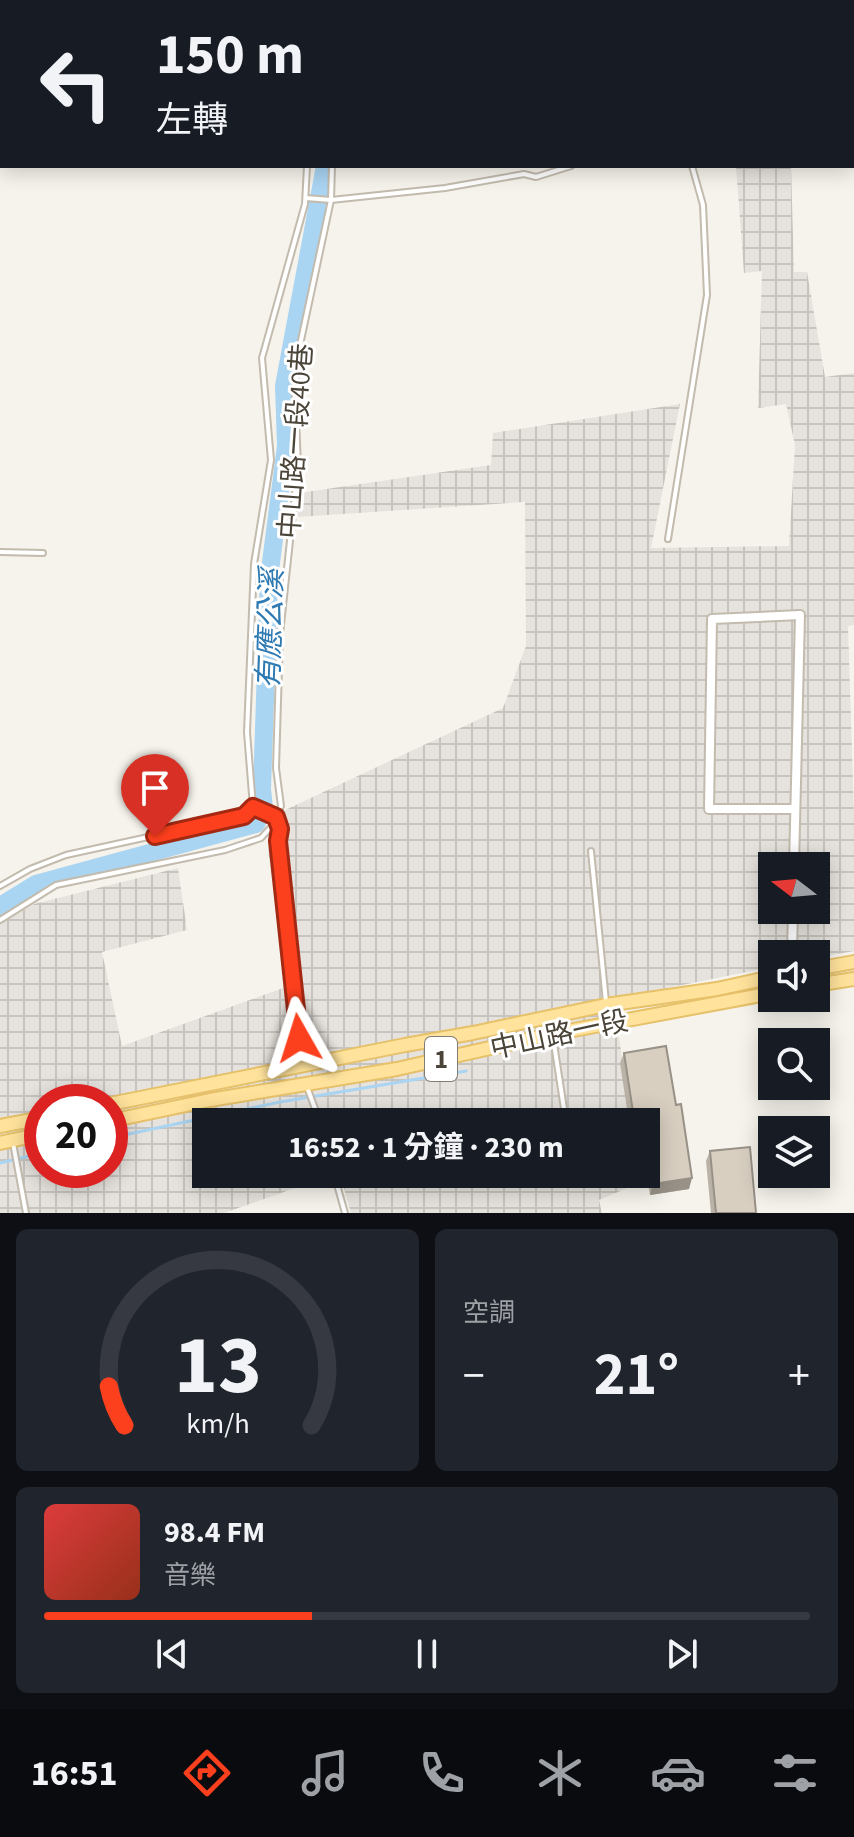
<!DOCTYPE html>
<html lang="zh-TW">
<meta charset="utf-8">
<style>
:root{--surface:#171b24;--page:#20242c;--text:#f1f3f6;--muted:#9ea1a6;--line:#363941;--accent:#fc3f1d}
body{margin:0;font-family:"Source Sans 3","Noto Sans TC",sans-serif;background:var(--page);color:var(--text);height:100vh;display:flex;flex-direction:column;font-size:30px;white-space:nowrap}
*{box-sizing:border-box;margin:0}
p{font-size:26px;color:var(--muted)}
.icon{flex:none;width:44px;height:44px;fill:none;stroke:currentColor;stroke-width:2;stroke-linecap:round;stroke-linejoin:round}
.map{position:relative;height:1213px;overflow:hidden}
.details{display:flex;flex-direction:column;gap:16px;padding:16px;background:#0d0f14;flex:1}
.details>*{flex:none}
.guide{position:absolute;left:0px;top:0px;width:854px;height:168px;box-shadow:0 4px 20px #0003;background:#171b24;color:var(--text);overflow:hidden}
.needle{width:52px;rotate:286deg}
.buttons{position:absolute;left:758px;top:852px;display:grid;gap:16px}
.buttons a{display:grid;place-items:center;width:72px;height:72px;border-radius:0px;background:var(--surface);box-shadow:0 4px 20px #0003;font-size:40px}
.speed{position:absolute;left:24px;top:1084px;display:flex;gap:16px;font-size:40px;font-weight:700;text-align:center}
.speed>*{display:grid;place-content:center;width:104px;height:104px;border-radius:50%;background:var(--surface);box-shadow:0 4px 20px #0003;line-height:1}
.speed .limit{border:12px solid #d22;background:#fff;color:#111}
.pin{position:absolute;display:grid;place-items:center;width:68px;height:68px;color:#fff;margin:-82px -34px;border-radius:50% 50% 50% 0;rotate:-45deg;box-shadow:0 0 8px #0007}
.pin .icon{rotate:45deg}
.me{position:absolute;width:88px;margin:-44px;rotate:354deg;stroke-linejoin:round;filter:drop-shadow(0 0 6px #0008)}
.turn{display:flex;align-items:center;gap:28px;height:168px;padding:0 24px;font-size:36px}
.turn .icon{width:104px;height:104px;stroke-width:2.5}
.turn b{display:block;font-size:56px;line-height:68px}
.big{font-size:60px;font-weight:700;line-height:1.1}
.details .card{flex:1;display:flex;flex-direction:column;justify-content:center;gap:12px;min-width:0;padding:0 28px;border-radius:12px;background:var(--page)}
.details .dial{align-items:center;gap:0}
.dial svg{height:208px;overflow:visible;fill:none;stroke:var(--line);stroke-width:7;stroke-linecap:round;text-anchor:middle}
.dial text{fill:var(--text);stroke:none}
.song{display:flex;align-items:center;gap:24px}
.cover{width:96px;height:96px;border-radius:12px;background:linear-gradient(135deg,hsl(0 70% 55%),hsl(10 70% 35%))}
.played{height:8px;border-radius:4px;background:linear-gradient(90deg,var(--accent) 35%,var(--line) 35%)}
.keys{display:flex;justify-content:space-around;direction:ltr}
.heat{display:flex;justify-content:space-between;align-items:center;font-size:44px;direction:ltr}
.details .tiles{flex:1;display:grid;gap:16px;grid-template-columns:1fr 1fr}
.card:last-child{grid-column:span 2}
.trip{position:absolute;left:192px;top:1108px;width:468px;height:80px;border-radius:0px;background:var(--surface);box-shadow:0 4px 20px #0003;font-weight:700;line-height:80px;text-align:center}
.menu{display:flex;height:128px;justify-content:space-around;align-items:center;background:#090b0e;color:var(--muted)}
.menu .icon{width:56px;height:56px}
.menu .current{color:var(--accent)}
.menu b{font-size:36px;color:var(--text)}
.map>svg:first-child{display:block}
</style>
<div class="map">
<svg width="854" height="1213" viewBox="0 0 854 1213">
<defs>
<pattern id="industrial-grid" width="8" height="8" patternUnits="userSpaceOnUse" patternTransform="scale(2)"><rect width="8" height="8" fill="#e6e2dd"/><path d="M0 4h8M4 0v8" fill="none" stroke="#c7c3be"/></pattern>
</defs>
<rect width="100%" height="100%" fill="#f6f3ec"/>
<g fill="url(#industrial-grid)" fill-rule="evenodd">
<path d="M736,166H791L794,272H807L825,377L854,373V625L848,626L854,814V951L816,958V954H772V967L613,999L632,1122H206V1174H335L224,1213H0V924L34,904L178,868L187,930L102,952L122,1046L286,987L268,850L283,811L503,708L526,646L525,502L297,517L299,493L491,465L493,433L680,404L651,548L789,546L795,445L786,404L758,408L762,271L744,273ZM772,866H816V910H772ZM42,1102H110V1170H42Z"/>
<path d="M340,1174H640L642,1182L599,1200L602,1213H351Z"/>
</g>
<g fill="none" stroke-linecap="round" stroke-linejoin="round">
<g stroke="#a9d4f2" stroke-width="3">
<path d="M196,2L199,0"/>
<path d="M0,129L2,128"/>
<path d="M110,1138L280,1102L466,1071"/>
<path d="M0,1163L42,1153"/>
</g>
<g stroke="#a9d4f2" stroke-width="18">
<path d="M342,2V0"/>
<path d="M0,906L36,884L256,824L264,808L262,789L269,578L286,446L284,386L325,166"/>
</g>
<g stroke="#c2bbae" stroke-width="8">
<g id="service">
<path d="M205,2L208,0"/>
<path d="M325,2V0"/>
<path d="M352,2V0"/>
<path d="M833,2V0"/>
<path d="M0,132L2,131"/>
<path d="M306,198L331,200L445,188L524,174L536,177L571,166"/>
<path d="M668,539L707,295L703,205L692,166"/>
<path d="M0,552L43,553"/>
<path d="M276,818L280,829L278,841L302,1063"/>
<path d="M591,851L606,1002"/>
<path d="M0,886L30,869L66,855L244,816L253,807L247,732L254,564L271,460L262,358L305,204L307,166"/>
<path d="M0,920L56,885L225,850L261,838L272,826L281,806L276,768L280,634L298,466L295,397L297,359L331,200L332,166"/>
<path d="M553,1037L566,1122"/>
<path d="M307,1087L320,1122"/>
<path d="M492,1118L493,1122"/>
<path d="M13,1143L26,1213"/>
<path d="M334,1174L345,1213"/>
</g>
</g>
<g stroke="#c2bbae" stroke-width="12">
<g id="minor">
<path d="M253,807L276,817"/>
<path d="M794,866L800,615L712,619L709,809H794"/>
<path d="M792,954L793,910"/>
</g>
</g>
<g stroke="#e6c16a" stroke-width="16">
<g id="primary">
<path d="M816,969L854,962"/>
<path d="M816,985L854,979"/>
<path d="M110,1104L405,1045L473,1033L606,1005L717,989L772,977"/>
<path d="M110,1121L210,1100L397,1069L552,1034L772,993"/>
<path d="M0,1126L42,1118"/>
<path d="M0,1143L42,1134"/>
</g>
</g>
<use href="#service" stroke="#fff" stroke-width="4"/>
<use href="#minor" stroke="#fff" stroke-width="8"/>
<use href="#primary" stroke="#ffe39c" stroke-width="12"/>
</g>
<g fill="#bab2a6">
<path d="M624,1053L689,1189L650,1195L646,1172V1122H638V1121L629,1122L620,1063Z"/>
<path d="M710,1151L756,1213H711L706,1161Z"/>
</g>
<g fill="#979187">
<path d="M642,1110L638,1121L629,1122L633,1112Z"/>
<path d="M692,1178L689,1189L650,1195L653,1184Z"/>
</g>
<g fill="#d8cfc1" stroke="#979187" stroke-width="2">
<path d="M666,1046L676,1105L681,1104L692,1178L653,1184L646,1136V1122H644L642,1110L633,1112L624,1053Z"/>
<path d="M750,1147L756,1213H716L710,1151Z"/>
</g>
<g fill="none" stroke-linecap="round" stroke-linejoin="round">
<g stroke="#a42913" stroke-width="20">
<path id="route" d="M155,836L244,816L253,807L276,817L280,829L278,841L299,1038"/>
</g>
<use href="#route" stroke="#fc3f1d" stroke-width="14"/>
</g>
<g text-anchor="middle" stroke-width="6" stroke-linejoin="round" paint-order="stroke">
<rect fill="#fff" stroke="#817c74" stroke-width="2" x="425" y="1037" width="32" height="44" rx="6"/>
<g font-size="26" font-weight="bold" fill="#4b4439">
<text x="441" y="1068">1</text>
</g>
<g font-size="28" fill="#4b4439" stroke="#fff">
<text transform="translate(295 441) rotate(-86)" y="10">中山路一段40巷</text>
<text transform="translate(559 1034) rotate(-12)" y="10">中山路一段</text>
</g>
<g font-size="30" font-style="italic" fill="#2e7ab2" stroke="#fff">
<text transform="translate(270 629) rotate(-88)" y="10">有應公溪</text>
</g>
</g>
</svg>
<div class="buttons">
<a><svg class="needle" viewBox="-14 -14 28 28"><path d="M0-13l5 13h-10z" fill="#e53935"/><path d="M0 13l5-13h-10z" fill="#9ea1a6"/></svg></a>
<a><svg class="icon" aria-label="sound" viewBox="0 0 24 24"><path d="M4 9h4l5-4v14l-5-4H4zM17 9q2 3 0 6"/></svg></a>
<a><svg class="icon" aria-label="search" viewBox="0 0 24 24"><circle cx="10" cy="10" r="6"/><path d="M15 15l6 6"/></svg></a>
<a><svg class="icon" aria-label="layers" viewBox="0 0 24 24"><path d="M12 4l9 5-9 5-9-5zM3 14l9 5 9-5"/></svg></a>
</div>
<div class="speed"><div class="limit">20</div></div>
<div class="pin" style="left:155px;top:836px;background:#d93025"><svg class="icon" aria-label="arrive" viewBox="0 0 24 24"><path d="M6 21V4h12l-3 4 3 4H6"/></svg></div>
<svg class="me" style="left:299px;top:1038px" viewBox="-20 -20 40 40"><path d="M0-17L14 15 0 8-14 15z" fill="#fc3f1d" stroke="#fff" stroke-width="4"/></svg>
<div class="trip">16:52 · 1 分鐘 · 230 m</div>
<div class="guide">
<div class="turn"><svg class="icon" aria-label="left" viewBox="0 0 24 24"><path d="M17 20v-9H6M10 6l-5 5 5 5"/></svg><div><b>150 m</b>左轉</div></div>
</div>
</div>
<section class="details">
<div class="tiles">
<div class="card dial"><svg viewBox="0 0 100 80">
<path d="M14 69A42 42 0 1 1 86 69"/>
<path d="M14 69A42 42 0 0 1 8 54" stroke="#fc3f1d"/>
<text x="50" y="56" font-size="32" font-weight="700">13</text>
<text x="50" y="72" font-size="11">km/h</text>
</svg></div>
<div class="card"><p>空調</p>
<div class="heat"><a>−</a><b class="big">21°</b><a>+</a></div>
</div>
<div class="card">
<div class="song"><i class="cover"></i><div><b>98.4 FM</b><p>音樂</p></div></div>
<div class="played"></div>
<div class="keys"><svg class="icon" aria-label="previous" viewBox="0 0 24 24"><path d="M18 5L8 12l10 7zM5 5v14"/></svg><svg class="icon" aria-label="pause" viewBox="0 0 24 24"><path d="M8 5v14M16 5v14"/></svg><svg class="icon" aria-label="next" viewBox="0 0 24 24"><path d="M6 5l10 7-10 7zM19 5v14"/></svg></div>
</div>
</div>
</section>
<nav class="menu">
<b>16:51</b>
<svg class="icon current" aria-label="directions" viewBox="0 0 24 24"><path d="M12 3l9 9-9 9-9-9zM9 14v-3h6M13 9l2 2-2 2"/></svg>
<svg class="icon" aria-label="music" viewBox="0 0 24 24"><path d="M9 18V5l10-2v13"/><circle cx="6" cy="18" r="3"/><circle cx="16" cy="16" r="3"/></svg>
<svg class="icon" aria-label="phone" viewBox="0 0 24 24"><path d="M5 4h4l2 5-3 2q2 4 5 5l2-3 5 2v4C11 20 4 13 5 4z"/></svg>
<svg class="icon" aria-label="climate" viewBox="0 0 24 24"><path d="M12 3v18M4 7l16 10M4 17L20 7"/></svg>
<svg class="icon" aria-label="car" viewBox="0 0 24 24"><path d="M5 17H2v-5l4-1 3-4h7l3 4 3 1v5h-3M9 17h6M6 11h13"/><circle cx="7" cy="17" r="2"/><circle cx="17" cy="17" r="2"/></svg>
<svg class="icon" aria-label="filters" viewBox="0 0 24 24"><path d="M4 7h16M4 17h16"/><circle cx="9" cy="7" r="2"/><circle cx="15" cy="17" r="2"/></svg>
</nav>
